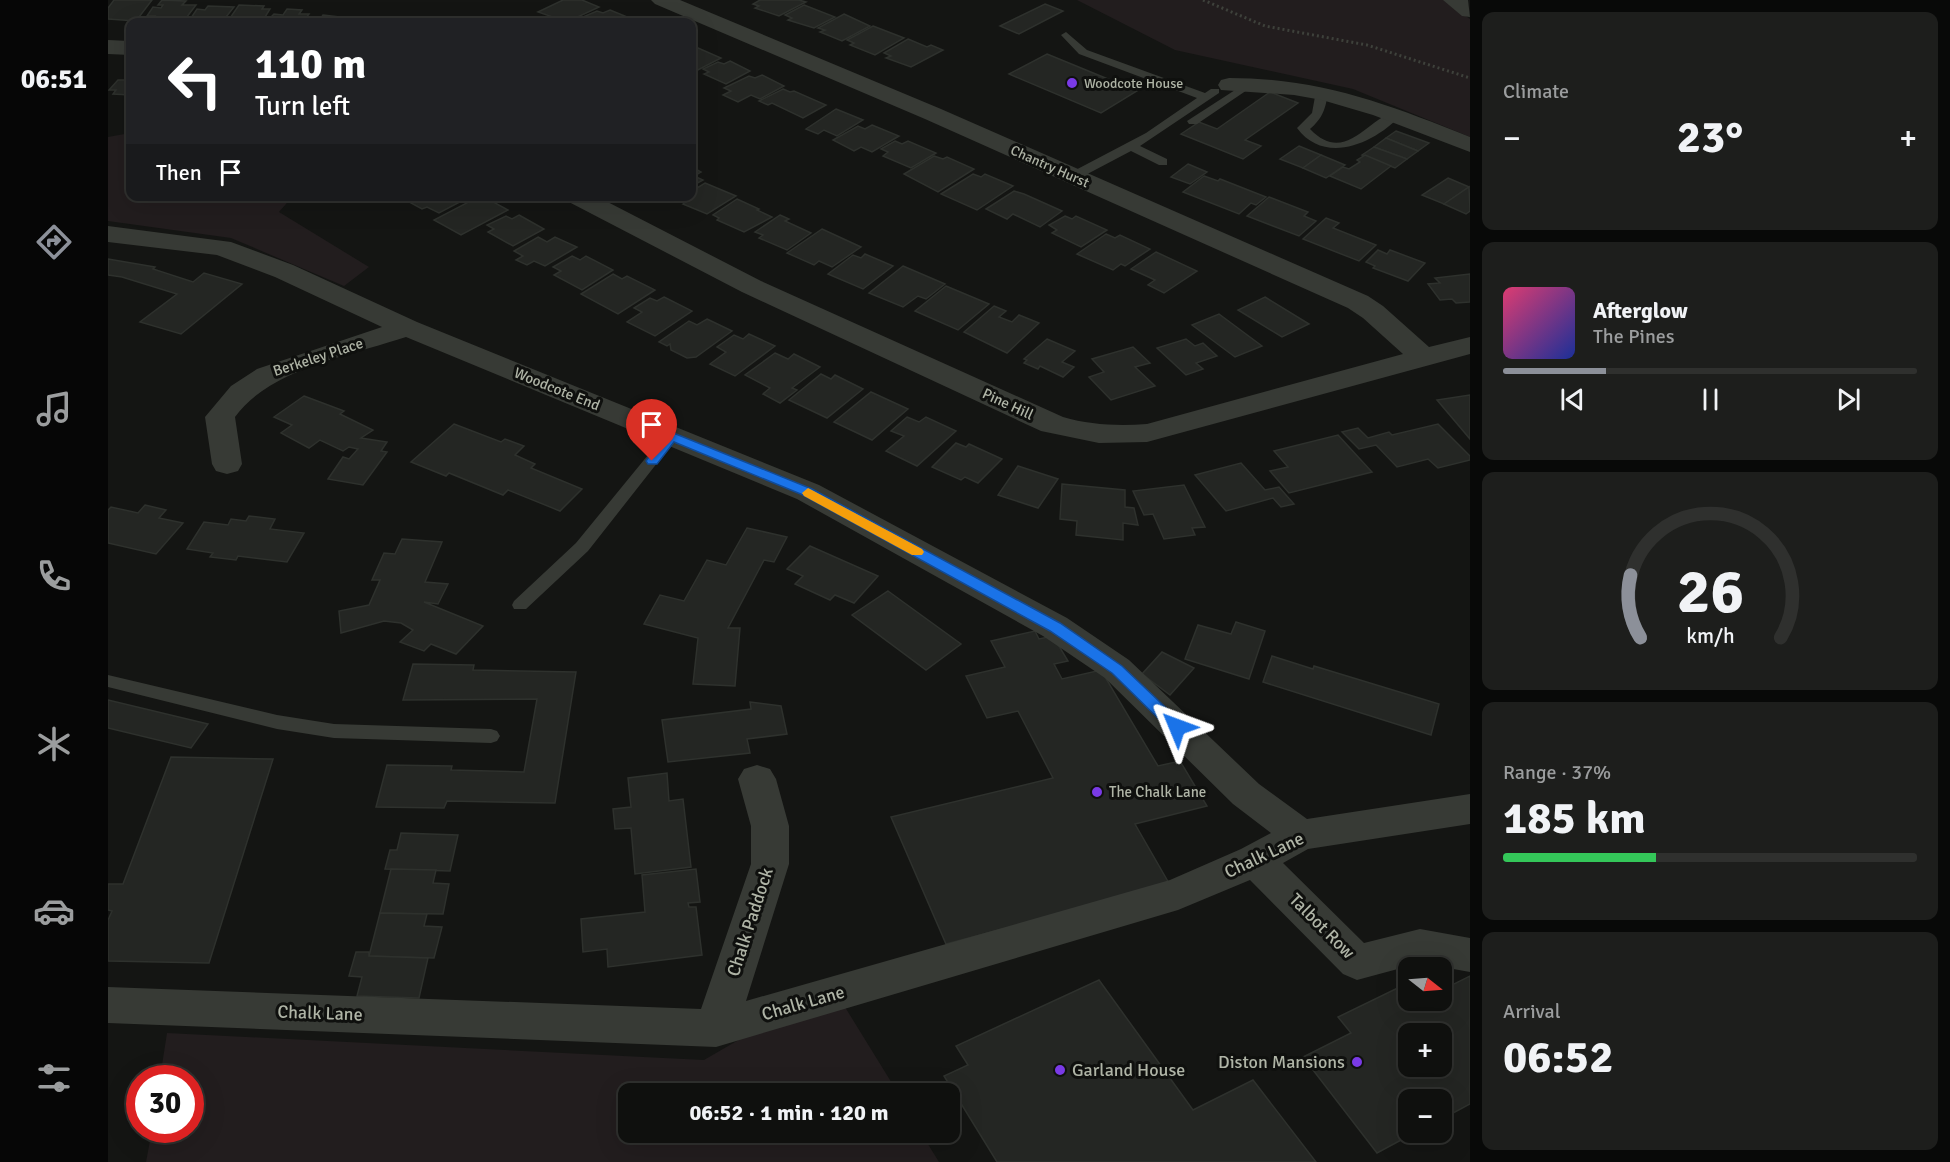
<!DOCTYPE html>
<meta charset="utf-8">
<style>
:root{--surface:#0f100e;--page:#1d1e1c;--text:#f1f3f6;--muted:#9b9d9e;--line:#2f302e;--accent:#8c9099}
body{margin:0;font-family:Signika,sans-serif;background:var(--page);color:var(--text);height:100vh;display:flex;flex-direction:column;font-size:22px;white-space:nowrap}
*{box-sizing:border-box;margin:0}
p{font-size:20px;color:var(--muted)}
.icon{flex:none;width:33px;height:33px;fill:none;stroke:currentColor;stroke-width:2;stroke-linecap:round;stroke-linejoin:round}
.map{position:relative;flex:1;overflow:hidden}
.sheet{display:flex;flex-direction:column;gap:12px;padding:12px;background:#080908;width:480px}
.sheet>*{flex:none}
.banner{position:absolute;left:18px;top:18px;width:570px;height:183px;border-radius:12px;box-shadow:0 6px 24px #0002,0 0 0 2px var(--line);background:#202124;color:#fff;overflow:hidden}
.needle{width:39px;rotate:107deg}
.tools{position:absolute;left:1290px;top:957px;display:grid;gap:12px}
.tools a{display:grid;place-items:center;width:54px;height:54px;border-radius:12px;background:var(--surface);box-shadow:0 6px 24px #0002,0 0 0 2px var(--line);font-size:30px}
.speed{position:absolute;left:18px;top:1065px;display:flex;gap:12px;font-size:30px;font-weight:700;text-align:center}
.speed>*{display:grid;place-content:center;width:78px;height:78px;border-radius:50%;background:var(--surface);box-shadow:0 6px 24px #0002,0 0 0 2px var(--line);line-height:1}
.speed .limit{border:9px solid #d22;background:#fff;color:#111}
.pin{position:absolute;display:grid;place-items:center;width:51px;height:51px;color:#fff;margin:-62px -26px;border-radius:50% 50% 50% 0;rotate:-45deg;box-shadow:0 0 6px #0007}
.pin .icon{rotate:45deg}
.me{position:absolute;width:66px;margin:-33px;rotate:314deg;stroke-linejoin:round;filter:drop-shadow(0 0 4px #0008)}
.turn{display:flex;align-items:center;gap:21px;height:126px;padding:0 30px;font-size:27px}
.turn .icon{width:78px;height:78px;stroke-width:2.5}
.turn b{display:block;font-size:42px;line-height:51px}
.then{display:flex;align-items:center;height:57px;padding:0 30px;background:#0003;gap:12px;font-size:22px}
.big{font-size:45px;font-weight:700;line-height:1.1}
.sheet .card{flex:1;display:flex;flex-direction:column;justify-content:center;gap:9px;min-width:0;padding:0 21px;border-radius:12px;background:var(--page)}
.sheet .dial{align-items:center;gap:0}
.dial svg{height:156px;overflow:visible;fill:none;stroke:var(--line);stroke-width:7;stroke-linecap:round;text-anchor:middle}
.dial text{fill:var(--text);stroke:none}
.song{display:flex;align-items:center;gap:18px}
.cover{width:72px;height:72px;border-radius:9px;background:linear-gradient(135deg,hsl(340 70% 55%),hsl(230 70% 35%))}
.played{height:6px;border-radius:3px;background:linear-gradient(90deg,var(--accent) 25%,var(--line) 25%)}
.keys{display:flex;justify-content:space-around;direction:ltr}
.heat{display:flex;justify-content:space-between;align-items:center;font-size:33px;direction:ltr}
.charge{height:9px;border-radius:4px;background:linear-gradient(90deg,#34c759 37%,var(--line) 0)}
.trip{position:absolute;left:510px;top:1083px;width:342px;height:60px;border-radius:12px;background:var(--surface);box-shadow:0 6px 24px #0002,0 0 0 2px var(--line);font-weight:700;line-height:60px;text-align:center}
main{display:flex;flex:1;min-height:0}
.dock{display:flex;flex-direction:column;width:108px;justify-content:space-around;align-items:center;background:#060606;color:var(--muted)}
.dock .icon{width:42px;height:42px}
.dock .active{color:var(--accent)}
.dock b{font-size:27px;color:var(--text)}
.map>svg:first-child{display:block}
</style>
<main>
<nav class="dock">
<b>06:51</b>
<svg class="icon active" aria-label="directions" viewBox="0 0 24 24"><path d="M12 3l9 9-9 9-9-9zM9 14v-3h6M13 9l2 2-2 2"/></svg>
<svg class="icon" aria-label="music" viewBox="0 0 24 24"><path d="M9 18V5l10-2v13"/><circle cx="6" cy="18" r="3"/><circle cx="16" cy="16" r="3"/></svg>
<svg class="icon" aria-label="phone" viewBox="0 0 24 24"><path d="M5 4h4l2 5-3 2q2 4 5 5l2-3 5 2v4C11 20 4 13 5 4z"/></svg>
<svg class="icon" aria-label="climate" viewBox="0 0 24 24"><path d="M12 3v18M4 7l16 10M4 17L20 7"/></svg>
<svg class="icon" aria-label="car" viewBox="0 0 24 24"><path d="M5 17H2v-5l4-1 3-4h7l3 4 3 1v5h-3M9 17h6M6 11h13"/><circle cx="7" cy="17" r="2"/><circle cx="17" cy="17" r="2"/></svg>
<svg class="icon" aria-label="filters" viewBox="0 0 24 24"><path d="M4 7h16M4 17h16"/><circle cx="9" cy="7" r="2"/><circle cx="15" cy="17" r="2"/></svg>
</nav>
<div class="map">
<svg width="1362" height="1162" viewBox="0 0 1362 1162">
<rect width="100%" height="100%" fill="#141513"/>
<g fill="#221d1e">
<path d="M969,0H1336L1362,19V137L1245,89L1067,50Z"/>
<path d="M22,133V196L184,197L171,212L261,267L236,286L123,238L0,221V137Z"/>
<path d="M724,986L790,1093L520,1094V1132L813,1133L831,1162H38L44,1130H82V1078H52L59,1033L596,1060Z"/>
</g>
<g fill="#242623" stroke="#2e312d" stroke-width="1.5" fill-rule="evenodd">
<path d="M6,0H44L28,21L0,19V8Z"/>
<path d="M54,0L78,1L74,5H88L75,22L43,21L47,16H39L45,7L53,8L55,5H50Z"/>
<path d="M455,0H474L491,7L459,22L430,12Z"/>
<path d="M652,0H691L698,2L671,16L647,8L651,6L645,4Z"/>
<path d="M937,4L955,11L911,34L892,26Z"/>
<path d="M131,5L156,6L154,9H162L154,22L120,21Z"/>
<path d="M696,5L727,17L706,28L680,20L684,18L677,15Z"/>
<path d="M100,6L126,7L114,22H86L89,18H83L89,9L97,10Z"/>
<path d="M179,9L194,10L191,14H201L195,22H158L166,14L175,15Z"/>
<path d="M502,10L524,19L516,22H473L468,20L489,11L495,13Z"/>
<path d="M736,14L762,26L734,41L712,32L717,30L710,28Z"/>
<path d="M215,15L241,18L237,22H199L204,17L213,18Z"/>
<path d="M256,18H269L287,22H249Z"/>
<path d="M765,26L796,38L767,55L742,45L746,43L739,40Z"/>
<path d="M800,39L819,47L823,45L835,50L803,67L778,58L783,56L776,53Z"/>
<path d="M590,48L613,58L584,73V51Z"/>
<path d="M939,54L1029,91L993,113L901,74Z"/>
<path d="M622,61L642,71L618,84L596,74L601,72L595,69L610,62L616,64Z"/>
<path d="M654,75L676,86L652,99L643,95L630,102L615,95L623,91L616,88L641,76L647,78Z"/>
<path d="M22,76V95L5,94L8,90H1L10,80H18Z"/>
<path d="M675,89L682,92L686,91L718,105L695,118L664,103L660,105L651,101Z"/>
<path d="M1162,92L1190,103L1137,140L1153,146L1135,159L1073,134L1091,122L1109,129Z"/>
<path d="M728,109L755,120L729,136L716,130L710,134L698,129Z"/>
<path d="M764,125L791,136L764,152L753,147L746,151L725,140L750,126L757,129Z"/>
<path d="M1288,131L1321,143L1310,151L1278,138Z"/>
<path d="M1278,138L1310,151L1299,159L1266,147Z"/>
<path d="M787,141L794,144L800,141L828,153L803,168L775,156L780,152L773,149Z"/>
<path d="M1191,146L1213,155L1195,168L1172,159Z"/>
<path d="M1266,147L1299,159L1287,168L1254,155Z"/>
<path d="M1213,155L1237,165L1218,178L1195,168Z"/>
<path d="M1257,155L1283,166L1253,189L1222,176L1235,167L1241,169L1252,162L1249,160Z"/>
<path d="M826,156L835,159L839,157L866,169L830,192L796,174Z"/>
<path d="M1080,164L1099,172L1082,184L1063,177Z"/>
<path d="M584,167L593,172L586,176L595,180L584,186Z"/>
<path d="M865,174L873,177L877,174L905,186L869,210L833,194Z"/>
<path d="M1096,176L1110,181L1112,179L1158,197L1148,205L1143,203L1131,214L1075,192Z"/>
<path d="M1340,178L1361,187L1336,204L1314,195Z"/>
<path d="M597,183L628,196L599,214L575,204L581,200L574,197L584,196V191Z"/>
<path d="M1361,187L1362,211L1358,214L1336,204Z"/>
<path d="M906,191L916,194L954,211L932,227L905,214L899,219L878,209Z"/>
<path d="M315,196H363L331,213L319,207L314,209L303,203Z"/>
<path d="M1161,197L1200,212L1196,216L1208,221L1191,236L1139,216Z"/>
<path d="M368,198L374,202L380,199L400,210L353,235L326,220Z"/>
<path d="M629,199L651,209L649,210L664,217L636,232L609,220L611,218L605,215Z"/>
<path d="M411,215L436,229L405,246L380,232L386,229L379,225L398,216L404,219Z"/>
<path d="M672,215L681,219L677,221L703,233L679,250L651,238L655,235L647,232Z"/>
<path d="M957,216L964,219L968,216L999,230L973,247L944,233L949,230L941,225Z"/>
<path d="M1218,218L1231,223L1225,228L1268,245L1251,261L1195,239Z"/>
<path d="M714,229L753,247L724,267L711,261L706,265L679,253Z"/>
<path d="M998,234L1007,238L1012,235L1042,249L1017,266L1013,264L1005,270L969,254Z"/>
<path d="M430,237L439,242L447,237L469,247L437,266L426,261L419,265L408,260L415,256L406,251Z"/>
<path d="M1270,250L1279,254L1282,250L1317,263L1300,281L1265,268L1267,266L1258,262Z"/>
<path d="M1048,252L1089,271L1056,293L1040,285L1047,280L1023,269Z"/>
<path d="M757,254L785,266L755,289L720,274L745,255L753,258Z"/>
<path d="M464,256L472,260L478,256L505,270L474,290L446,275L453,271L445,267Z"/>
<path d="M0,259L47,267L45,269L85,282L96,273L134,284L73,334L32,322L69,294L14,277L0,275Z"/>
<path d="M795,266L837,284L818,299L810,296L795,307L761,293Z"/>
<path d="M505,274L514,279L519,276L547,290L510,314L473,294Z"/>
<path d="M1362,274V302L1348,303L1344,299L1332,300L1320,284L1332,283L1327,278Z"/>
<path d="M838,286L881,304L850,330L807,311Z"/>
<path d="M556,297L584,311L547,336L519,322L534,312L526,308L542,298L549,301Z"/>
<path d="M1157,297L1201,324L1174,337L1130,310Z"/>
<path d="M886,306L898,311L891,317L904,322L911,315L931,323L899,353L856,332Z"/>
<path d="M1111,314L1154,346L1127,357L1084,325Z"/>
<path d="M599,319L624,331L588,357L579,358L563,350L562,344L559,346L551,342L581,321L589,325Z"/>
<path d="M641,334L667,346L627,376L602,364L618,352L609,347L626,335L635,339Z"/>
<path d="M939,339L967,351L954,362L966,367L955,377L932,366L930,369L916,363L919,360L916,359Z"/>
<path d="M1078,339L1087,346L1095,343L1109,356L1088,363L1095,369L1078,375L1049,348Z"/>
<path d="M1025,347L1042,363L1027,367L1047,386L1003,400L981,377L996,372L984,359Z"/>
<path d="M667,353L680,359L686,354L712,367L684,388L689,390L672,403L655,394L662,388L637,375Z"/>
<path d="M713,374L723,379L727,375L755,389L719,418L681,400Z"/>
<path d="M763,392L800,409L764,440L726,422Z"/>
<path d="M1362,395V439L1329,400Z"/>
<path d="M196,396L236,411L232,414L265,430L253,438L279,442L273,451L279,452L255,485L220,479L235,457L241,459L250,449L241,447L235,451L212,440L201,448L173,433L184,425L166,417Z"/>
<path d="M799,417L811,422L818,417L848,431L809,466L778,451L796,436L783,431Z"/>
<path d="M346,424L393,442L397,439L416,446L407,455L427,464L423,468L474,489L452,511L400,490L395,495L341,473L338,476L303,462Z"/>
<path d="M1330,424L1362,456V460L1330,468L1320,459L1289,467L1268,445L1251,449L1234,432L1250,428L1260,438L1281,432L1284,435Z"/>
<path d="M1230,435L1264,472L1181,493L1162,471L1180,467L1166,451Z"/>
<path d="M848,443L858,447L861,444L894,459L870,483L857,477L853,480L824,467Z"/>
<path d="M1133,463L1157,490L1171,487L1186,504L1173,507L1165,498L1118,511L1087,475Z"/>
<path d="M910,466L950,479L930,508L890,495Z"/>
<path d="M954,484L1017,490V507L1026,508L1030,525L1015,523V540L968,535L969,521L952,519Z"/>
<path d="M1076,485L1097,527L1084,528L1087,535L1056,539L1045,514L1036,515L1025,491Z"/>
<path d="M37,505L58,510L51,518L75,523L48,554L0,543V510L3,507L30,513Z"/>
<path d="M141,516L167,519L162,529L196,533L179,562L130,556L128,560L102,557L105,553L79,549L96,522L120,525L123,519L138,521Z"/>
<path d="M639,528L679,537L666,562L656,560L620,628H632L627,686L585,684L590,638L536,624L552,595L576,601L599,560L618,565Z"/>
<path d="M294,539L334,542L317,582L340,584L330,604L316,602L375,626L348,654L323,644L316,651L292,642L305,630L293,623L276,621L233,633L231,611L261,605L272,580H264L276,553L287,554Z"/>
<path d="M702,546L770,576L746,603L727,595L722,600L687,584L695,576L679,569Z"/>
<path d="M780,591L853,644L818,670L744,615Z"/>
<path d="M1128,622L1157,631L1141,679L1077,659L1090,625L1123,634Z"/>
<path d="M927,631L931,639L945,636L960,661L946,664L954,679L993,670L1050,766L1072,761L1099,806L1027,824L1062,885L838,944L783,817L945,778L910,711L879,718L858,676L897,667L883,641Z"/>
<path d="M1054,652L1086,668L1062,695L1034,674Z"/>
<path d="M1164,656L1205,669L1206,666L1331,704L1323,735L1155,682Z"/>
<path d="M305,664L366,665L365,670L468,672L447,803L339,801L336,808L268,807L279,765L344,766L343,770L416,772L429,699L295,700Z"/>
<path d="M0,700L100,724L83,748L0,728Z"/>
<path d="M642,702L673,706L679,734L639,739L642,753L560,762L554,720L643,709Z"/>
<path d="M63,757L165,759L101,963L0,961V920L4,911L0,910V884H15Z"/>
<path d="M559,773L561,801L575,799L583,867L527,874L523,828L507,829L505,809L523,807L520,778Z"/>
<path d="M293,833L350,835L342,871L277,869L282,850H289Z"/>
<path d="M283,869L328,870L325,883L341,884L335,914L272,913Z"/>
<path d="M588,869L592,902L580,903L581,907H588L594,955L500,967L499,949L475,952L473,919L537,912L534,875Z"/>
<path d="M272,913L319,914L316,926L334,927L326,958L261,956Z"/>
<path d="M248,952H261V956L320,958L311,998L249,996L254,977L241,976Z"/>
<path d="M1362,976V1104L1334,1119V1100H1300V1132H1308L1269,1153L1195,1057L1243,1033L1230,1017L1300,983V1000H1334V990ZM1300,1034H1334V1066H1300Z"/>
<path d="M991,980L1085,1110L1145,1080L1208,1162H889L836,1076L860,1065L848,1046Z"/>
</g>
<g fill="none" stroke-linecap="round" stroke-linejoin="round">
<path stroke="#3e413b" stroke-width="3" stroke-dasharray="2 3" stroke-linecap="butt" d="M1095,0L1157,26L1259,45L1362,78"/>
<g fill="#373a35" fill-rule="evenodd">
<path d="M958,32L979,50L1097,93L1103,89H1111V93L1032,146L1059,159V165H1051L1023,151L968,180H960L958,177L960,174L1038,133L1089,98L971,54L953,35Z"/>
<path d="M1141,81L1145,82V86L1089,124H1081L1079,121Z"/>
<path d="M1214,88L1220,91C1218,108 1215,118 1202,129C1240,169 1265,108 1291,113L1293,115C1267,143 1217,166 1189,128L1204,113L1208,91Z"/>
<path d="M563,431L568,433L571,436L568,439L480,551L418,609H406L404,605L406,601L468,543L558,433Z"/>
<path d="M0,675L169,715L226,724L383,729L389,731L392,736L389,741L383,743L226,738L169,729L0,687Z"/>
</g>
<g fill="#373a35" fill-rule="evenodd">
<path d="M543,0H572L833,109L1260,296L1275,306L1321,347L1362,337V354L1039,442L991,443L933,431L634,292L459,201L456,196H488L653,281L955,417C982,425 1010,426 1039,424L1295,354L1255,318L1240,308L817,119L547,4Z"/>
<path d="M1335,0H1360L1362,17L1354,16Z"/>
<path d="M0,40L22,41V55L0,54Z"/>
<path d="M1121,78C1212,78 1279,104 1362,137V152L1265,115L1214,100L1186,95L1113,90L1110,85L1113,80Z"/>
<path d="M0,226L123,242L185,265L309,322L711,485L959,618L1021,660L1151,784L1199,819L1362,794V824L1200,849L1175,863L1256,943L1312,929L1362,938V972L1312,963L1249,980L1235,974L1142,880L1070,910L608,1047L0,1023V987L593,1009L643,864V826L630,779L636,769L649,765L662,769L668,779L681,826V864L638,1001L1062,880L1133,849L1163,833L1125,804L997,678L935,636L689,499L298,337C244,355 161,369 127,417L134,464L130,471L119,474L108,471L104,464L97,417L123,386L149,369L274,327L167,277L109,255L0,242Z"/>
</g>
</g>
<path fill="#1a73e8" stroke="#114b97" stroke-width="1.5" d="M563,432L704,489L952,623L1014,666L1074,723L1076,727L1074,731H1063L1004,673L942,631L695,495L566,442L549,464H540L538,461L540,458L559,434Z"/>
<path fill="#f59e0b" d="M700,488L814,549L816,552L814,555H804L696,496L694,493Z"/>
<g fill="#7a3ae6" stroke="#0f100e" stroke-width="2">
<circle cx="964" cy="83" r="6"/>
<circle cx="989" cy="792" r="6"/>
<circle cx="1249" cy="1062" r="6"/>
<circle cx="952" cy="1070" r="6"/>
</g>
<g text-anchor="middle" stroke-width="6" stroke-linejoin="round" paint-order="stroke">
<g font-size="14" fill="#afb4a6" stroke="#0f100e" text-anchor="start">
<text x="976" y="88">Woodcote House</text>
</g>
<g font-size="14" fill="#afb4a6" stroke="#0f100e">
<text transform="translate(942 166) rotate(24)" y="5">Chantry Hurst</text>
</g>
<g font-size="15" fill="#afb4a6" stroke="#0f100e">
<text transform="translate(210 357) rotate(-18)" y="5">Berkeley Place</text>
<text transform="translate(449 389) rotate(22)" y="5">Woodcote End</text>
<text transform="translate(900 404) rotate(25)" y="5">Pine Hill</text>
</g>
<g font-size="15" fill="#afb4a6" stroke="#0f100e" text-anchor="start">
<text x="1001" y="797">The Chalk Lane</text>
</g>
<g font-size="18" fill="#afb4a6" stroke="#0f100e">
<text transform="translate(1156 855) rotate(-25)" y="6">Chalk Lane</text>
<text transform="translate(642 922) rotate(-72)" y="6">Chalk Paddock</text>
<text transform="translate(1214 926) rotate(45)" y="6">Talbot Row</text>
<text transform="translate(695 1003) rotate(-16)" y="6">Chalk Lane</text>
<text transform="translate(212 1013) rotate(2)" y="6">Chalk Lane</text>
</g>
<g font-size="18" fill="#afb4a6" stroke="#0f100e" text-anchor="end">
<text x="1237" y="1068">Diston Mansions</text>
<text x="964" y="1076" text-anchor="start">Garland House</text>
</g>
</g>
</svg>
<div class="tools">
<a><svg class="needle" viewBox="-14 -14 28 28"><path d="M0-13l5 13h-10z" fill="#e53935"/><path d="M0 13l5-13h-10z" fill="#9b9d9e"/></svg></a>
<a>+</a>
<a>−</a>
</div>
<div class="speed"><div class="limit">30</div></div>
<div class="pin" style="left:544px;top:461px;background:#d93025"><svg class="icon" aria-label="arrive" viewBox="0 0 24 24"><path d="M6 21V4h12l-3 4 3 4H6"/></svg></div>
<svg class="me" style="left:1069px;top:727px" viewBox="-20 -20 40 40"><path d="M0-17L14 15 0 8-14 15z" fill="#1a73e8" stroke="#fff" stroke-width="4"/></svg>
<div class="trip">06:52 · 1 min · 120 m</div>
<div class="banner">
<div class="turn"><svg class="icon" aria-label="left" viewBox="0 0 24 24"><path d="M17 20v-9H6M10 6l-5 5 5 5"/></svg><div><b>110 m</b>Turn left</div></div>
<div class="then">Then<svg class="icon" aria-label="arrive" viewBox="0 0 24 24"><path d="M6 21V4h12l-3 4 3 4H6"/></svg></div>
</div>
</div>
<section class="sheet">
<div class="card"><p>Climate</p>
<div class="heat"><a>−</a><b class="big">23°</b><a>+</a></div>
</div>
<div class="card">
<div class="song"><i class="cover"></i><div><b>Afterglow</b><p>The Pines</p></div></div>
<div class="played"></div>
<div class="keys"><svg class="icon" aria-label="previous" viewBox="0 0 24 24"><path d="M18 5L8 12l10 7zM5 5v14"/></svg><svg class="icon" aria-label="pause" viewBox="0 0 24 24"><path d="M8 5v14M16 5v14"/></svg><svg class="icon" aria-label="next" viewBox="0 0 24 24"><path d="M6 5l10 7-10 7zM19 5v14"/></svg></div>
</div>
<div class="card dial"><svg viewBox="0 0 100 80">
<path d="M14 69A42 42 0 1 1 86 69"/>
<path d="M14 69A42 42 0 0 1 9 37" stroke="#8c9099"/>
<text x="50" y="56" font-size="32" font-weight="700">26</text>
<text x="50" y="72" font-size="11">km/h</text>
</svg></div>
<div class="card"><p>Range · 37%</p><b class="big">185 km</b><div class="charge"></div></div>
<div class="card"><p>Arrival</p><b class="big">06:52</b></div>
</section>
</main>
